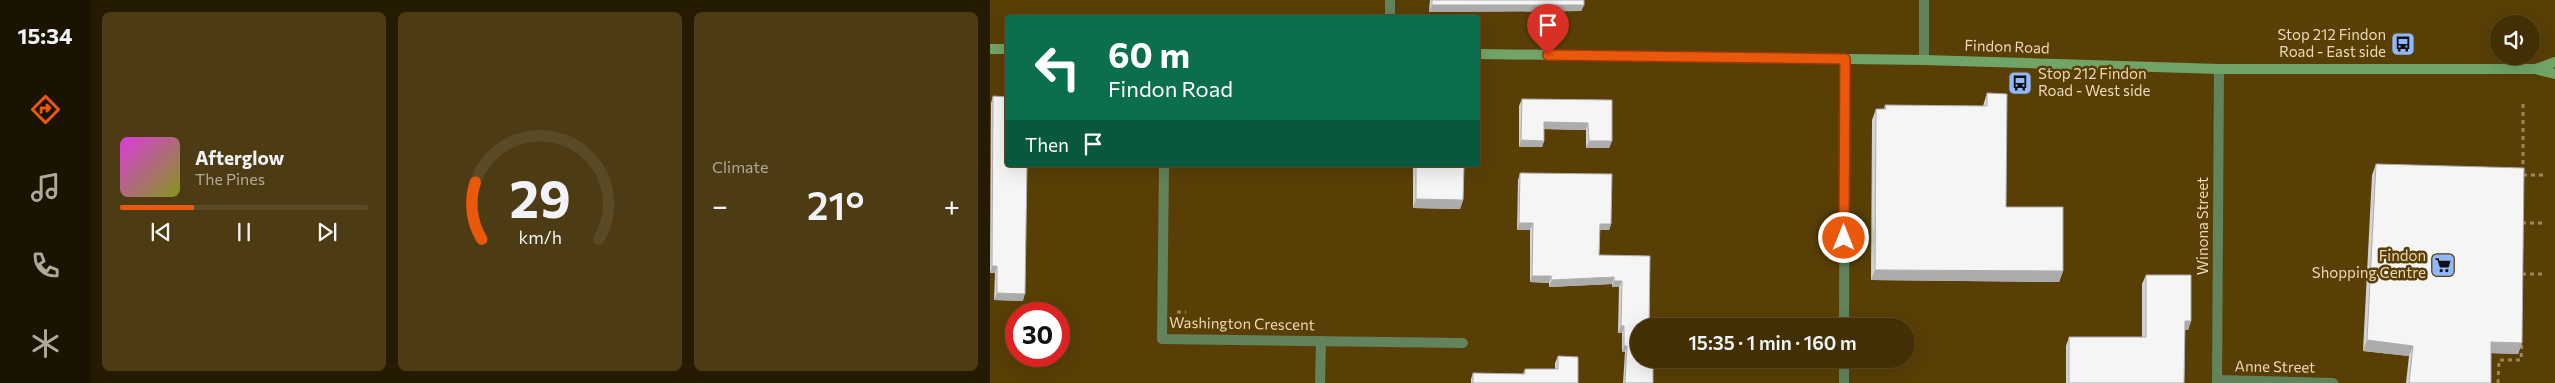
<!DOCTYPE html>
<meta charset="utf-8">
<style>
:root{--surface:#432f04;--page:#4d3b13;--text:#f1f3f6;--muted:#afa99a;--line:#5b4a26;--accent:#ea580c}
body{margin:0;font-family:Commissioner,sans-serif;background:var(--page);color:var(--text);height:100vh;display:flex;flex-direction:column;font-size:19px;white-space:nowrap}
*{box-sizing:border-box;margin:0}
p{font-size:16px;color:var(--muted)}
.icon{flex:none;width:28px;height:28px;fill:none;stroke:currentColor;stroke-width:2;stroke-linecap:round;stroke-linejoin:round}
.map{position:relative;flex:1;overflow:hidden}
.side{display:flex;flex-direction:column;gap:12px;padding:12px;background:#251a02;width:900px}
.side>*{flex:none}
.banner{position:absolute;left:15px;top:15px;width:475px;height:152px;border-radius:5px;box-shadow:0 5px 20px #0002,0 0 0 1px var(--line);background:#0b6e4f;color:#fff;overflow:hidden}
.controls{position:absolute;left:1500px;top:15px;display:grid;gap:10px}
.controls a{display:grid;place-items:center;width:50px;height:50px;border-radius:50%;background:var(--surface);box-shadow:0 5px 20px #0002,0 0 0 1px var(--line);font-size:25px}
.speed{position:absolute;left:15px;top:302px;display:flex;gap:10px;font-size:25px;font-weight:700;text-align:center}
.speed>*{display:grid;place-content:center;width:65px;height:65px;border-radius:50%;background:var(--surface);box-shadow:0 5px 20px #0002,0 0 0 1px var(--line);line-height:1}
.speed .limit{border:8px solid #d22;background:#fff;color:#111}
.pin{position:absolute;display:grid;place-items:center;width:42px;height:42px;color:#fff;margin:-51px -21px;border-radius:50% 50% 50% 0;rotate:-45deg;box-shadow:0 0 5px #0007}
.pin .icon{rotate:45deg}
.me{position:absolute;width:55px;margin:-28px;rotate:0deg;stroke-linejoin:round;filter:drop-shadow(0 0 4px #0008)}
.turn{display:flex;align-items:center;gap:18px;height:105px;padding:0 20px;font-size:22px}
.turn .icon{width:65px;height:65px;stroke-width:2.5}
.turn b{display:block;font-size:35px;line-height:42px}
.then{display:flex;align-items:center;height:48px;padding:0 20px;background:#0003;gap:10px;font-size:19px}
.big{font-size:38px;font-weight:600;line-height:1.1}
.side .tile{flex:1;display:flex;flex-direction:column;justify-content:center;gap:8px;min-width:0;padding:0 18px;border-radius:8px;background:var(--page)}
.side .dial{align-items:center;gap:0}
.dial svg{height:130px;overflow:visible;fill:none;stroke:var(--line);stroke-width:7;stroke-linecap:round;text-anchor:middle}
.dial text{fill:var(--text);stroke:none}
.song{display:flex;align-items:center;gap:15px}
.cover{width:60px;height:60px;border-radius:8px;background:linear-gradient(135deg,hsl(300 70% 55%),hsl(70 70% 35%))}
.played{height:5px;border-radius:2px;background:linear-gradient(90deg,var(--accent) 30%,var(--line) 30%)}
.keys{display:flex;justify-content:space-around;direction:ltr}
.heat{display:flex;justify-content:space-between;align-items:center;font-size:28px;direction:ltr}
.side .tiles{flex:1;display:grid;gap:12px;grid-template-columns:repeat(3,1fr)}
.trip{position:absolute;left:640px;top:318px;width:285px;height:50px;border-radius:25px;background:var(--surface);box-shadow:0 5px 20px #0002,0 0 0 1px var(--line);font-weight:600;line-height:50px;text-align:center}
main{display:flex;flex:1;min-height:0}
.tabs{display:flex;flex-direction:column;width:90px;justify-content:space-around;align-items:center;background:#1b1302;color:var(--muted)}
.tabs .icon{width:35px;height:35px}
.tabs .active{color:var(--accent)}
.tabs b{font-size:22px;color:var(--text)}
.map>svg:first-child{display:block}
</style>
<main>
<nav class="tabs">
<b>15:34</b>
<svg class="icon active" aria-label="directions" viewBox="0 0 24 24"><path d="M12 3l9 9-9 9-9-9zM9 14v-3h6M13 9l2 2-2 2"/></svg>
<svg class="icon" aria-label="music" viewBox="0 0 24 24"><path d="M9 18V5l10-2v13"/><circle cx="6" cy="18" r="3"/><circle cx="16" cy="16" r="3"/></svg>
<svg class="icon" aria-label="phone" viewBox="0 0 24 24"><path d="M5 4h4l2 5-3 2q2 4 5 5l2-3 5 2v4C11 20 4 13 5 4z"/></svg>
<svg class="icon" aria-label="climate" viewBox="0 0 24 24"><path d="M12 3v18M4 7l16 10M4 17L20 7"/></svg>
</nav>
<section class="side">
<div class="tiles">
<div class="tile">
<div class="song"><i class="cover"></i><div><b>Afterglow</b><p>The Pines</p></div></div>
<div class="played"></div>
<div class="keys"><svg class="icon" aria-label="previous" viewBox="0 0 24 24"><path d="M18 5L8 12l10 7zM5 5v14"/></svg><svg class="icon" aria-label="pause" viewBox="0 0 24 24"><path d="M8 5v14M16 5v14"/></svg><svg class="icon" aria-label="next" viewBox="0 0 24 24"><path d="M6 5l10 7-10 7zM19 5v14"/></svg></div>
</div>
<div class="tile dial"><svg viewBox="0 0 100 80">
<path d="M14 69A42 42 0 1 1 86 69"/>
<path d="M14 69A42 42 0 0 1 10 34" stroke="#ea580c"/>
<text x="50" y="56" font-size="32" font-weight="700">29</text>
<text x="50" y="72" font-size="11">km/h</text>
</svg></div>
<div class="tile"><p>Climate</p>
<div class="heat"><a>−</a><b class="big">21°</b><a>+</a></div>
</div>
</div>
</section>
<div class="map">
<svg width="1565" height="383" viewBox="0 0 1565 383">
<rect width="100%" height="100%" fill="#593f06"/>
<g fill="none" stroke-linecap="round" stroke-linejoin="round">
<g stroke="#9d8658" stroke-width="3" stroke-dasharray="4 4" stroke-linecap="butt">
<path d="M1533,172V100"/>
<path d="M1533,175H1554"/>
<path d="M1532,223H1553"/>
<path d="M1532,274H1553"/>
<path d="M187,312H196"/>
<path d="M1508,383L1509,360H1531L1532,341"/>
</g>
<path stroke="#62835c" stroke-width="10" d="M1227,380L1343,383"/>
<g stroke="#62835c" stroke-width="10">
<path d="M400,18V0"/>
<path d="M934,60V0"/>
<path d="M174,165L172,339L473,343"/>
<path d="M854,326L855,59"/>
<path d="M330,383L331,341"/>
<path d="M854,383V359"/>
<path d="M1227,383L1229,69"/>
</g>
<g stroke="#71a568" stroke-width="10">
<path d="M0,49H18"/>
<path d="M488,54L934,60L1229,69H1545L1565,74"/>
<path d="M1546,69L1565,62"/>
</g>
</g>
<g fill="#d3d3d3">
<path d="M440,0H594V5L591,11L439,12Z"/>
<path d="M997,93L1016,207L1073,271L1069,282L881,280L882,120L886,109H894L895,105L993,106Z"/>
<path d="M3,96L33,301L4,300L5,273H0L1,103Z"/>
<path d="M532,99L622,100V141L619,148H596V130L554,129V141L552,147H529V106Z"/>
<path d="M1386,164L1532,343L1528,354L1501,353V383H1416L1419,356L1373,351L1382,175Z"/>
<path d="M423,165H474L473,200L470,209L423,208Z"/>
<path d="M530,173L621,224L619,230H610L609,255L660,256L659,363L663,383H633L635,352H632V333H628L629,287H622V284L559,287V283L540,282V230H527L528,180Z"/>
<path d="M1156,275L1201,321L1198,330H1195L1194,383H1076V346L1079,337H1152V284Z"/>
<path d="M568,356L588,383H481V379L483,373L533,374L535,369H565V363Z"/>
</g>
<g fill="#acacac">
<path d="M442,5H594L591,11L439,12Z"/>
<path d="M554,122L598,123L596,130L552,129Z"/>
<path d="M531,140L554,141L552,147H529Z"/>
<path d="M599,141H622L619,148H596Z"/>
<path d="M426,199L473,200L470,209L423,208Z"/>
<path d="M529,223H543L540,230H527Z"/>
<path d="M610,224H621L619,230H607Z"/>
<path d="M2,266H7L5,273H0Z"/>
<path d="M885,270L1073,271L1069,282L881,280Z"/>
<path d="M542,276H561L559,283L540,282Z"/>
<path d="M624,277L622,284L559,287L562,280Z"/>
<path d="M624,281H632L629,287H622Z"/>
<path d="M7,293L35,294L33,301L4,300Z"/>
<path d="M1195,321H1201L1198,330H1192Z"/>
<path d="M631,326H634L632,333H628Z"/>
<path d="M1377,340L1423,346L1419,356L1373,351Z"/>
<path d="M1501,342L1532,343L1528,354L1497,353Z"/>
<path d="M634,346H637L635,352H632Z"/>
</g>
<g fill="#f5f5f5" stroke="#acacac">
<rect x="442" y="0" width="152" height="5"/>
<path d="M997,93L1017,94L1016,207H1073V271L885,270L886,109H896L895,105L997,106Z"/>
<path d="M3,96L18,97V165H37L35,294L7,293V266H2Z"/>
<path d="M532,99L622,100V141H599L598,123L554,122V141L531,140Z"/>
<path d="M1386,164L1534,168L1532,343L1501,342V383H1419L1423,346L1377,340Z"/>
<path d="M426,165H474L473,200L426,199Z"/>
<path d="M530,173L622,174L621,224H610L609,255L660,256L659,326H649V359H659V363L663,362V383H635L637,346H634V326H631L632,281H624V277L562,280L561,276H542L543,223H529Z"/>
<path d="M1156,275H1201V321H1195L1194,383H1079V337H1156Z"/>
<path d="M568,356L588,357V383H483V373L535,374V369H568Z"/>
</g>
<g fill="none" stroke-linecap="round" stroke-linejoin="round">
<g stroke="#983908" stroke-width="12">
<path id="route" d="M558,55L855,59L854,238"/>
</g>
<use href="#route" stroke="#ea580c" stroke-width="9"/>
</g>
<defs>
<g id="bus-square" transform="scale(1.25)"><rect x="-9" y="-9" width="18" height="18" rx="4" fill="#90b8fd" stroke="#593f06"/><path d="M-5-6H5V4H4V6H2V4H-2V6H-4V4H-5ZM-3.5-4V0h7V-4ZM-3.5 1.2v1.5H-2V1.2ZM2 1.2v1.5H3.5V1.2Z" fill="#111"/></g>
<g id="supermarket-square" transform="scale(1.25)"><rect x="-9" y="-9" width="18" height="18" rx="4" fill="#90b8fd" stroke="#593f06"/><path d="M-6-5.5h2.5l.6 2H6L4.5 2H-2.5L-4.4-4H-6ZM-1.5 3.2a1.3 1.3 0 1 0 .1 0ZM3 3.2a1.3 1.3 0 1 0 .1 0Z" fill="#111"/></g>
</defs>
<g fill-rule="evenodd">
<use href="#bus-square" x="1413" y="44"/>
<use href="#bus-square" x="1030" y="83"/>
<use href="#supermarket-square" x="1453" y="265"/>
</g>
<g text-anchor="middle" stroke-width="5" stroke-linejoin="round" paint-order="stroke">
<g font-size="15" fill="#ebd8b7" stroke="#593f06" text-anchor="end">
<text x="1396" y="40">Stop 212 Findon<tspan x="1396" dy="17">Road - East side</tspan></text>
<text x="1048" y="79" text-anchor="start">Stop 212 Findon<tspan x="1048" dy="17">Road - West side</tspan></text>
<text x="1436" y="261">Findon<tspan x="1436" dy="17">Shopping Centre</tspan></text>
</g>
<g font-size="15" fill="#ebd8b7" stroke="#593f06">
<text transform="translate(1017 47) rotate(2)" y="5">Findon Road</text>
<text transform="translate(1213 226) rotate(-90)" y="5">Winona Street</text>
<text transform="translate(252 324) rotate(1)" y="5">Washington Crescent</text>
<text transform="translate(1285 367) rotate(1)" y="5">Anne Street</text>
</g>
</g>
</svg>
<div class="controls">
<a><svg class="icon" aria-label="sound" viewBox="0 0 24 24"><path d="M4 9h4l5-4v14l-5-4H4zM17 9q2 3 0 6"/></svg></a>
</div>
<div class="speed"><div class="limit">30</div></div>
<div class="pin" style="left:558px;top:55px;background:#d93025"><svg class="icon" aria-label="arrive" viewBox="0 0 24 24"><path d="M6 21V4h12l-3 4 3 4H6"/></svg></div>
<svg class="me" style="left:854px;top:238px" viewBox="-20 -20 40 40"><circle r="17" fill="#ea580c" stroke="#fff" stroke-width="3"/><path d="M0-11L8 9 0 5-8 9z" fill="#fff"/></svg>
<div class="trip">15:35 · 1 min · 160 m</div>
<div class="banner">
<div class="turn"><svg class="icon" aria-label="left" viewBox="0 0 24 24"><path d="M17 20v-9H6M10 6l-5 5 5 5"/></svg><div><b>60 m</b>Findon Road</div></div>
<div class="then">Then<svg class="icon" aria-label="arrive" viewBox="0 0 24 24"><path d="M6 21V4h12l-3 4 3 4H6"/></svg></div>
</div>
</div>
</main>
